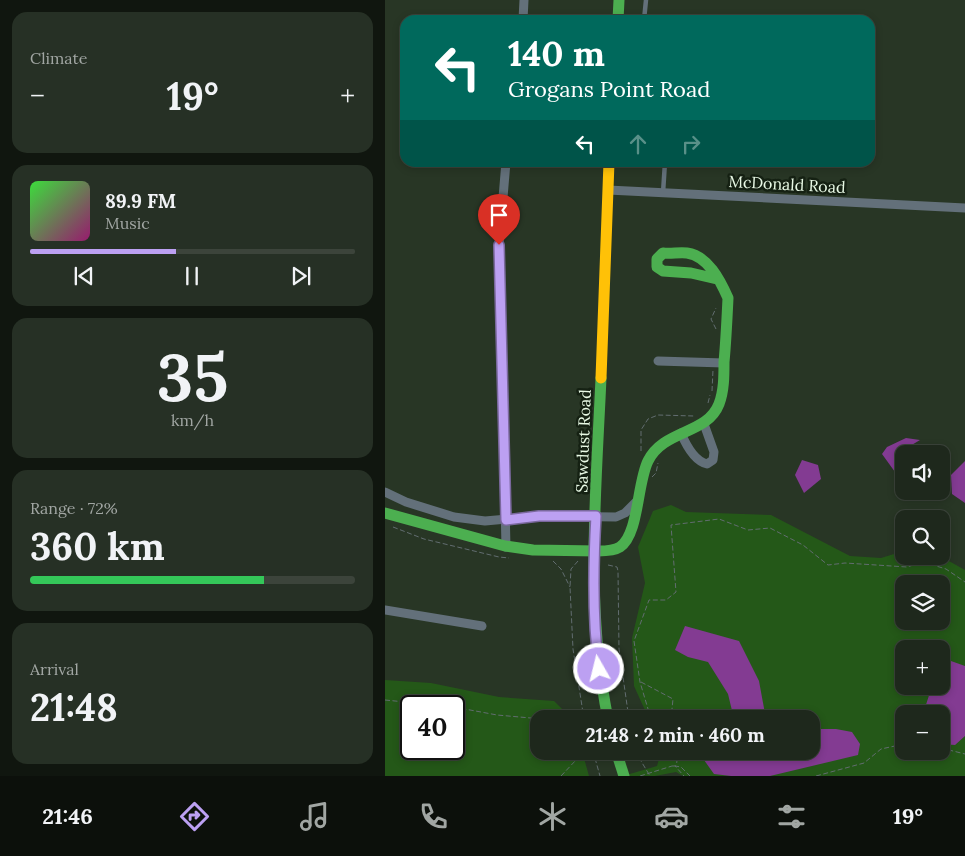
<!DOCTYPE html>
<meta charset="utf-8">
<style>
:root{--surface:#1e281c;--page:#263025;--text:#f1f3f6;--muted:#a1a6a3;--line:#3c443b;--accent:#bca0f2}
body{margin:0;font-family:Lora,serif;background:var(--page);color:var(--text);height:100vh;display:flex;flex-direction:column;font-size:19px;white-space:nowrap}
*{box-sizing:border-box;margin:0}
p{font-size:16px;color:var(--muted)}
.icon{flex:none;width:28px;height:28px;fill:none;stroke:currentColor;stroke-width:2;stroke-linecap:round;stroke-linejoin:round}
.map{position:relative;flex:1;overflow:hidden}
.drawer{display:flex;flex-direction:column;gap:12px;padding:12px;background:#10160f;width:385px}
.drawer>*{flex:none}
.banner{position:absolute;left:15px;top:15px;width:475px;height:152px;border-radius:15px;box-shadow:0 2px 8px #0003,0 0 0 1px var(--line);background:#00695c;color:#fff;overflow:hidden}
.fabs{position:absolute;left:510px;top:445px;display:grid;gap:10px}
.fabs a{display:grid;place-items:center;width:55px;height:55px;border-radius:10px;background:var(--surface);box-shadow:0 2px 8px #0003,0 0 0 1px var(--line);font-size:25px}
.speed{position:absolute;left:15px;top:695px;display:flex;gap:10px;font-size:25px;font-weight:700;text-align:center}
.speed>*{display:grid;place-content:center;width:65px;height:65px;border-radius:50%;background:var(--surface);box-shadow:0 2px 8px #0003,0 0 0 1px var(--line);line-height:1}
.speed .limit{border:2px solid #111;border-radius:8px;background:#fff;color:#111}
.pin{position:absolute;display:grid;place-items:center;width:42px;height:42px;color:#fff;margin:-51px -21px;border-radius:50% 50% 50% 0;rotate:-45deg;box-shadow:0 0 5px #0007}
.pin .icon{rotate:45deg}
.me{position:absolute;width:55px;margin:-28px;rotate:352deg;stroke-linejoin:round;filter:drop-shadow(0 0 4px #0008)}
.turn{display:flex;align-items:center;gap:18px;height:105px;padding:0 25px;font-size:22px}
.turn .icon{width:65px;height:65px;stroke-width:2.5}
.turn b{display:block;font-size:35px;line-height:42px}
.lanes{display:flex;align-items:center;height:48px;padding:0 25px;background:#0003;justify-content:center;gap:25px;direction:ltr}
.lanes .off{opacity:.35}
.big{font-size:38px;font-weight:700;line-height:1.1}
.drawer .widget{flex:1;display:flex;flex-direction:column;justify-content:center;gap:8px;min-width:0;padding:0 18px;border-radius:15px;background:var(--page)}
.drawer .dial{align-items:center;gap:0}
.dial b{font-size:65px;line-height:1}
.song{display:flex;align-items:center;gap:15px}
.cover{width:60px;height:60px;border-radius:8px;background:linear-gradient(135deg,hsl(120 70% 55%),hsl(320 70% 35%))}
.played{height:5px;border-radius:2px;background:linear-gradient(90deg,var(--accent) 45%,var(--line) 45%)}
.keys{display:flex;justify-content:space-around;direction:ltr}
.heat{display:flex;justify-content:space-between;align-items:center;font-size:28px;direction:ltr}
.charge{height:8px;border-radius:4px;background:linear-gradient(90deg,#34c759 72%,var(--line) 0)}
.trip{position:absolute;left:145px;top:710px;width:290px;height:50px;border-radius:15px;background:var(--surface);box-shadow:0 2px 8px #0003,0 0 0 1px var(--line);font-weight:700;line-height:50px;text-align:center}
.tab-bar{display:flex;height:80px;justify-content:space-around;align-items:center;background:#0c100b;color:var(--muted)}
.tab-bar .icon{width:35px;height:35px}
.tab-bar .active{color:var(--accent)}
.tab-bar b{font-size:22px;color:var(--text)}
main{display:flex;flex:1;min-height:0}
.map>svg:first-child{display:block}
</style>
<main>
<section class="drawer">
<div class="widget"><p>Climate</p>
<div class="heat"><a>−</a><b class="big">19°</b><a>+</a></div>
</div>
<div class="widget">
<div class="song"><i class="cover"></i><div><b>89.9 FM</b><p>Music</p></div></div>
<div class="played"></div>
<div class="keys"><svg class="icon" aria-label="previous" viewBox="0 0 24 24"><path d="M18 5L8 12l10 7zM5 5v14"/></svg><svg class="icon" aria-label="pause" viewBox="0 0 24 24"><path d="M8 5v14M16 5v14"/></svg><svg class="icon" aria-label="next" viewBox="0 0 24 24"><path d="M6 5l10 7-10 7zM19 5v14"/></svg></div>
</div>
<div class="widget dial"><b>35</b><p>km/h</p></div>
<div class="widget"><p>Range · 72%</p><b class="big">360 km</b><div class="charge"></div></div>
<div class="widget"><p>Arrival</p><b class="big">21:48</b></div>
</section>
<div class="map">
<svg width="580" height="776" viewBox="0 0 580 776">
<rect width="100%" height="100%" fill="#283625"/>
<g fill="#245818" fill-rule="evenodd">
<path d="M286,505L301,512L386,515L465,556L496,558L519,551V556H555L580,570V776H298L291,772L270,776H238L272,766L276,751H426V719H264L249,686L247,638L260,583L253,547L268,511ZM519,584H556V621H519ZM519,649H556V686H519ZM519,714H556V751H519Z"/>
<path d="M0,680L46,683L114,697L169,701L187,719H154V751H197L204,776H0ZM26,706H69V749H26Z"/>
</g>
<g fill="#833b92">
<path d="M521,438L535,440L520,449L514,459L519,461V474L510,472L497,454L502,447Z"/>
<path d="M417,460L433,465L436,479L419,493L410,475Z"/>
<path d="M580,461V503L567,494L566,475Z"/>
<path d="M300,626L354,641L374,681L381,719H349L343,694L323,662L303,657L290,650Z"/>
<path d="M566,661L580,666V736L570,745L556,744V714H538L547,686H556V663Z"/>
<path d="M426,729H451L467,732L475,744L473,755L385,776H346L329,774L319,760L325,751H426Z"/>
</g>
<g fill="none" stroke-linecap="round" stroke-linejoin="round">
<g stroke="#626d70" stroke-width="1" stroke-dasharray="5 2.5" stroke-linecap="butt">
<path d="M331,329L326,319L331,308"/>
<path d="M327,391L328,370"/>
<path d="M323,403L325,395"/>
<path d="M256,451V430L263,419L273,415L309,416"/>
<path d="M267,477L271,473L273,463"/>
<path d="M8,527L39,539L114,557L124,558"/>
<path d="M168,561L176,569L185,587"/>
<path d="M193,561L186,569L185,587L188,649L199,719"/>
<path d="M223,565L232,567L233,571L234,649L244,719"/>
<path d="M256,682L288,699L286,719"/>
<path d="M0,700L60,706"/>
<path d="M69,707L112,715L157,719"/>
<path d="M266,719L255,682L249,641L264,600H281L291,592L286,525L334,519L363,530L385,528L418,545L443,565L460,563L522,567L538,562L561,569L580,582"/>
<path d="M556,748L580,754"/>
<path d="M208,751L215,776"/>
<path d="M250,751L265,776"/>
<path d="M289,751L292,762L290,766L296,767L305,776"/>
<path d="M287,766H290L299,776"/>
<path d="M176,776L192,759L191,751"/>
<path d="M431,776L479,763L496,749L519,744"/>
</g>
<g stroke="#63707a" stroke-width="4.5">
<path d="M259,20L261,0"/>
<path d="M278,193L280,162"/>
</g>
<g stroke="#63707a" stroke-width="9">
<path d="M138,20L139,0"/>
<path d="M121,162L114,245L121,547"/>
<path d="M223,190L580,208"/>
<path d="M273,361L339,363"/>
<path d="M296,433C301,445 310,461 322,464L328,460L329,452L319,424"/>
<path d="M0,492L21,502L69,517L100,521L154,516L231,517L240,513L251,502"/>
<path d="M0,610L97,626"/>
</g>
<g stroke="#4caf50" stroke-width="11">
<path d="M233,20L234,0"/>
<path d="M216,378C211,492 200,606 223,719"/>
<path d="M0,513L120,546L148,550L213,551C220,551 229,551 235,547C254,534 252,483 263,461C279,429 322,435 334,404C339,391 339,376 339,362C341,341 342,319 343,298C335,280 323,256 302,253C294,252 286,254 278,253L272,259V267L278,271L306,273L332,279"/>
<path d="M231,751L239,776"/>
</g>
<path stroke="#ffc107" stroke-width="11" d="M216,378L224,162"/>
<path stroke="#626d70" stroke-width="1" stroke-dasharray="5 2.5" stroke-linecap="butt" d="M255,776L287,766"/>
</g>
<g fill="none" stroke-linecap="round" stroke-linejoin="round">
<g stroke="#7a689d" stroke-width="12">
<path id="route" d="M114,245L121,520L154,516H211C208,568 207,618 214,669"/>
</g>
<use href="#route" stroke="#bca0f2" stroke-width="9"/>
</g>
<g text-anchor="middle" stroke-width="5" stroke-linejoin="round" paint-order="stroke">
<g font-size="16" fill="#e8f9e5" stroke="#152113">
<text transform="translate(402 184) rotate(3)" y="6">McDonald Road</text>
<text transform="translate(198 441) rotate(-88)" y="6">Sawdust Road</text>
</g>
</g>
</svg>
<div class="fabs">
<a><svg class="icon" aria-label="sound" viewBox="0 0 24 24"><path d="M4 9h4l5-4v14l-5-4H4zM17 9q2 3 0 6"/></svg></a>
<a><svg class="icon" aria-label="search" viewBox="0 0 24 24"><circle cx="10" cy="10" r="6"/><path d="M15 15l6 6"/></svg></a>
<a><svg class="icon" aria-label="layers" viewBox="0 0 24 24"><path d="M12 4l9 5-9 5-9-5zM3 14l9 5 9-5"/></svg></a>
<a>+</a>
<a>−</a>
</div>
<div class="speed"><div class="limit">40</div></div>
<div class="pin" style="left:114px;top:245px;background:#d93025"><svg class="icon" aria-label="arrive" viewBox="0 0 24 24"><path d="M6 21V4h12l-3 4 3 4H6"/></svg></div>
<svg class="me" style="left:214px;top:669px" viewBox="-20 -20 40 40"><circle r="17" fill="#bca0f2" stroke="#fff" stroke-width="3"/><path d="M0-11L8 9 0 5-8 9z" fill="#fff"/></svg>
<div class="trip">21:48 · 2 min · 460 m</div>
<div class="banner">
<div class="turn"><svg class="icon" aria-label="left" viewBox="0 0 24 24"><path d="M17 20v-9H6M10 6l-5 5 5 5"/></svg><div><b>140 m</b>Grogans Point Road</div></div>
<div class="lanes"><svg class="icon" aria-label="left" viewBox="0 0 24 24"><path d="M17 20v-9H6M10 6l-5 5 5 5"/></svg><svg class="icon off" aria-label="ahead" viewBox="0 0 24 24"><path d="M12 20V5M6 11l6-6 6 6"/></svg><svg class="icon off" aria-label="right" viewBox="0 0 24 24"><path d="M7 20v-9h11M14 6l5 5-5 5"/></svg></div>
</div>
</div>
</main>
<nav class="tab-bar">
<b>21:46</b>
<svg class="icon active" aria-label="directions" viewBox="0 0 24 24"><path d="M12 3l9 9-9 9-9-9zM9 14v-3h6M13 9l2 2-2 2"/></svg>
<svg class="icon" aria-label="music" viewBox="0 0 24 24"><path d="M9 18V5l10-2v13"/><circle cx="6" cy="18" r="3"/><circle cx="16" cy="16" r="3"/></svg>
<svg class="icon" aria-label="phone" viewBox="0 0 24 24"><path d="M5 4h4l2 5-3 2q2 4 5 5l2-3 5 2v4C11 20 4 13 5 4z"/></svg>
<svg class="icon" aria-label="climate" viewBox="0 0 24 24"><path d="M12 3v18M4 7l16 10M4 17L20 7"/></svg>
<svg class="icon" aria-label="car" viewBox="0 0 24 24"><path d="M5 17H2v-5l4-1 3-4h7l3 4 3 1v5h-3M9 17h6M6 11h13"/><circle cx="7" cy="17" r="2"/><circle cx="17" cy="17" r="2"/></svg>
<svg class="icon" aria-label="filters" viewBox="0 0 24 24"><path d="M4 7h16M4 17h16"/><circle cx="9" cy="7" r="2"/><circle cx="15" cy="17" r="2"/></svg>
<b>19°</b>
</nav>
